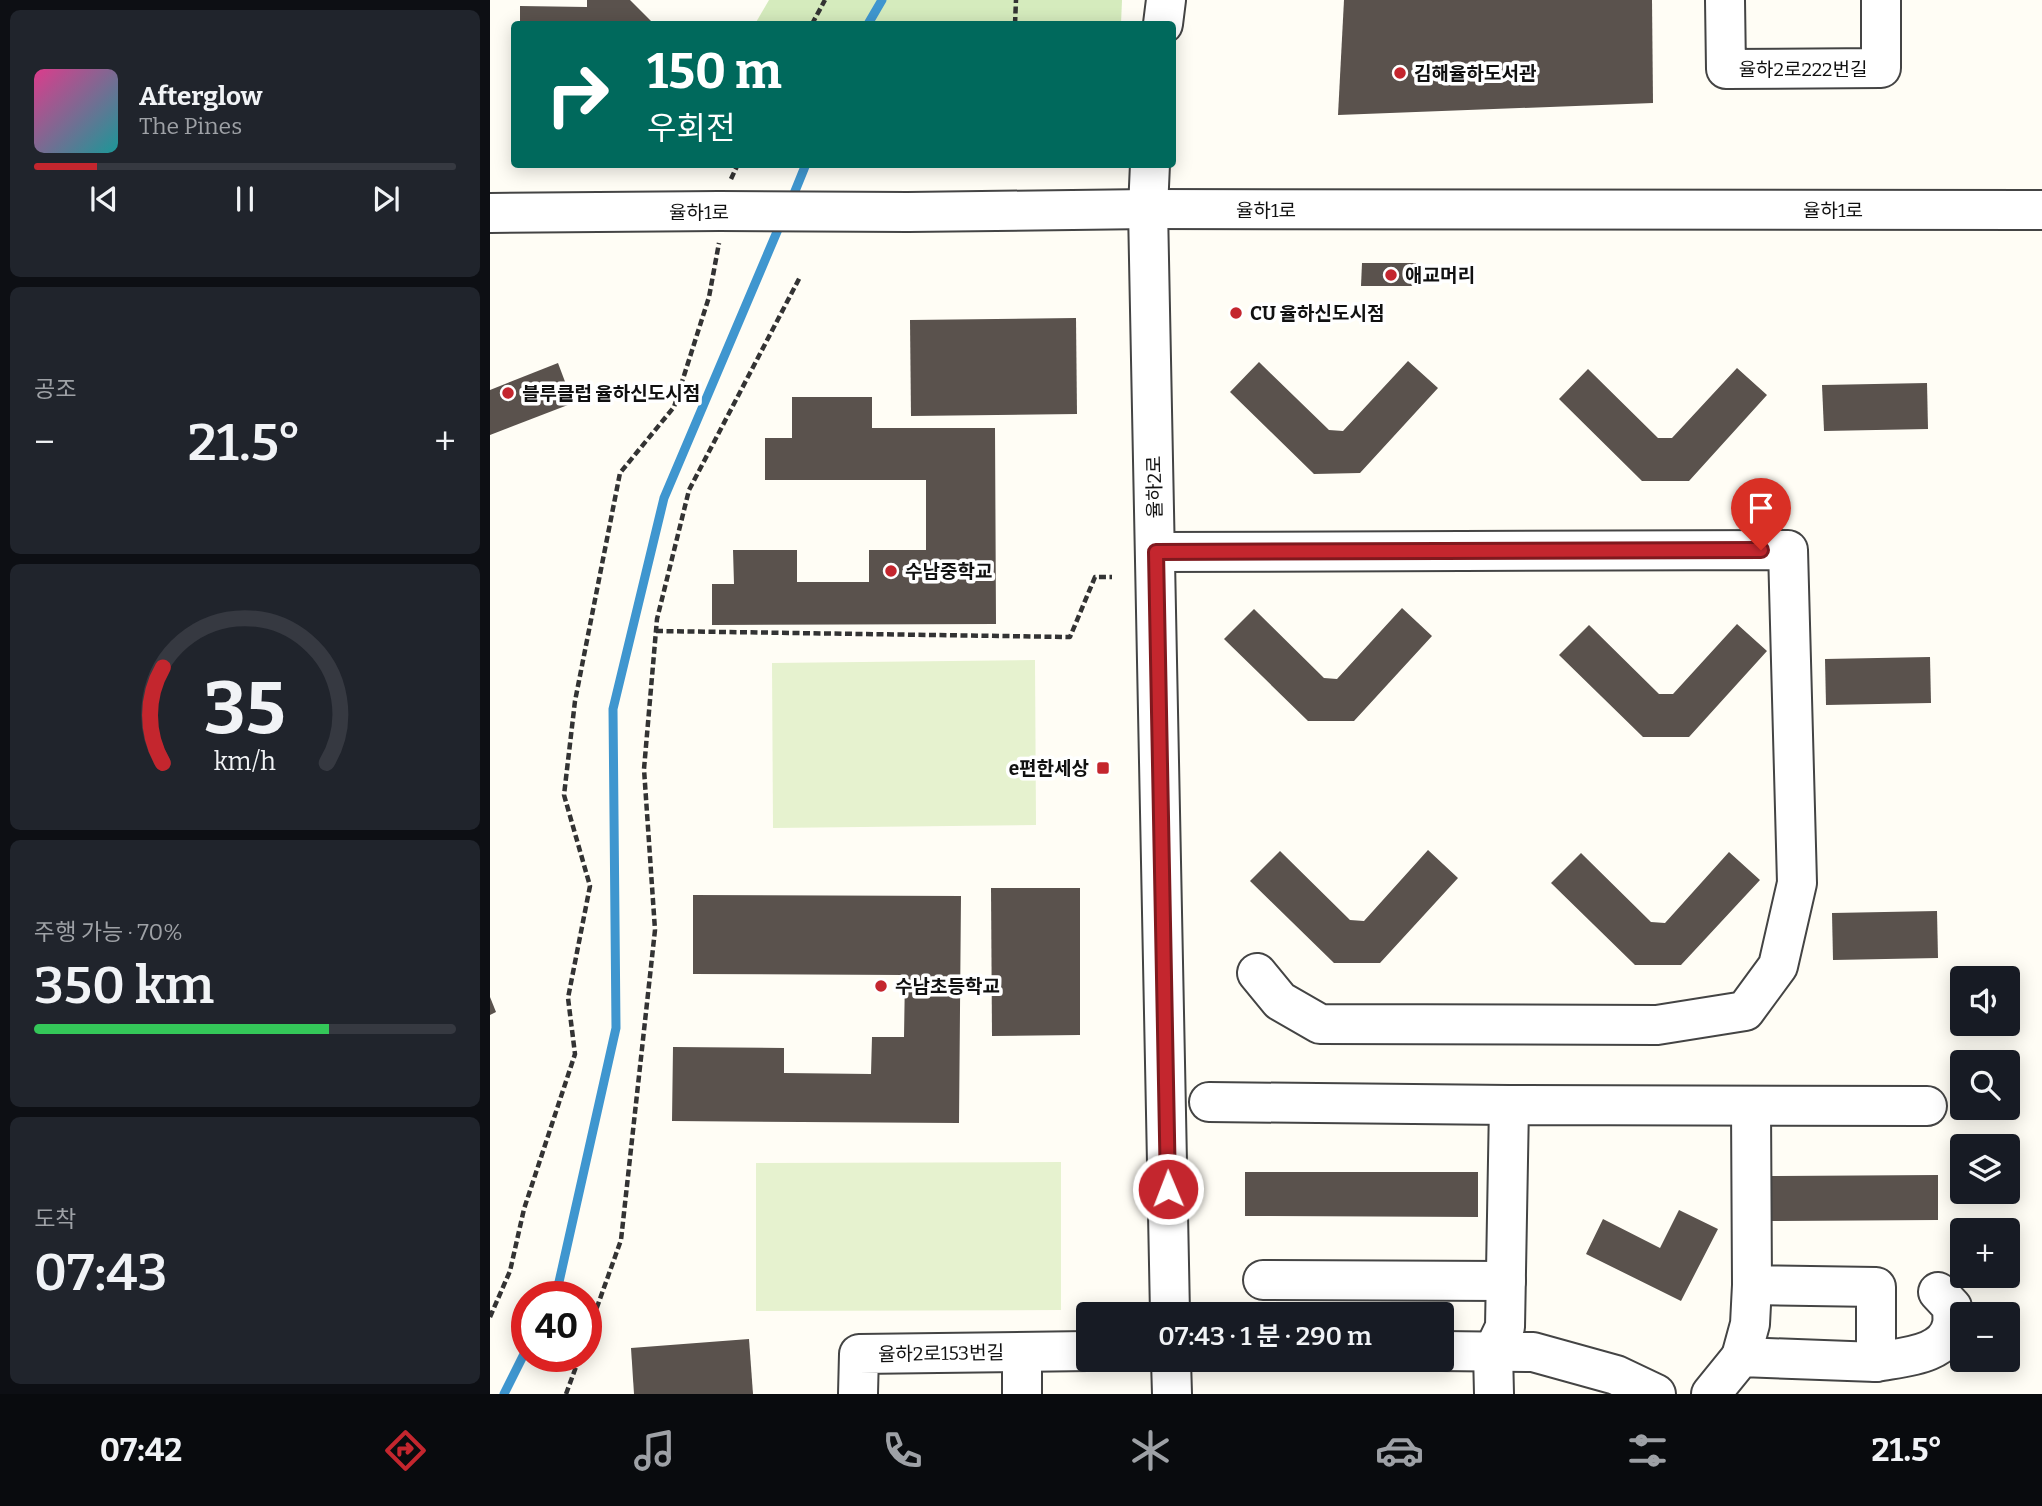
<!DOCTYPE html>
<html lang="ko">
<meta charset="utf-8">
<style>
:root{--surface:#171b24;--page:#20242c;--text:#f1f3f6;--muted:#9ea1a6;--line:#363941;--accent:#c4262e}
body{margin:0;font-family:Bitter,"Noto Sans KR",serif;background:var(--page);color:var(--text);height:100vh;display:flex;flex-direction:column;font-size:26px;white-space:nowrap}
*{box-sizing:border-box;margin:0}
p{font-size:23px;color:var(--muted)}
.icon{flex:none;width:38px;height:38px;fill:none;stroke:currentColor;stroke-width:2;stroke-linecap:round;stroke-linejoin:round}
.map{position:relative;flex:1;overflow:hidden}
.sheet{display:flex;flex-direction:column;gap:10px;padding:10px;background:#0d0f14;width:490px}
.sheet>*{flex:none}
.top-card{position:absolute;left:21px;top:21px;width:665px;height:147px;border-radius:7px;box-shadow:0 4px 18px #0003;background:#00695c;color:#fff;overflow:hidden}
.tools{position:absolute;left:1460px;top:966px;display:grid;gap:14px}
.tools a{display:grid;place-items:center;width:70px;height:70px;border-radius:7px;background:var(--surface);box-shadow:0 4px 18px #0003;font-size:35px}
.speed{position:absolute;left:21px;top:1281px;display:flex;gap:14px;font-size:35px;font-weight:700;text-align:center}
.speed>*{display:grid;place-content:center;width:91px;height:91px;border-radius:50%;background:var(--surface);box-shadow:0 4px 18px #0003;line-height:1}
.speed .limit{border:10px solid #d22;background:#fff;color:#111}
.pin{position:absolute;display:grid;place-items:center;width:60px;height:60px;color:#fff;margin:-72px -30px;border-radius:50% 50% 50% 0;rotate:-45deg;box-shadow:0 0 7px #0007}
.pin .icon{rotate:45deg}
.me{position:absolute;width:77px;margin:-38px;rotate:359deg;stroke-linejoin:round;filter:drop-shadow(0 0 5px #0008)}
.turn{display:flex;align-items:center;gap:24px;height:147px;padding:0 21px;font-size:32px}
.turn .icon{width:91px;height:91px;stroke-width:2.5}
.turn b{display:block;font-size:49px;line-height:60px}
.big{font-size:52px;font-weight:600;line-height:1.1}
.sheet .card{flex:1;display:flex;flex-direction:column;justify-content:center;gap:10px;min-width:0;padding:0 24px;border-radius:10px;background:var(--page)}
.sheet .dial{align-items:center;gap:0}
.dial svg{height:182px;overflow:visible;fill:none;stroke:var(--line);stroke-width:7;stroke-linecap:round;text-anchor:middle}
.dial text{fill:var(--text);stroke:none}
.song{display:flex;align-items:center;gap:21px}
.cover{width:84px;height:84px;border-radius:10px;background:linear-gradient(135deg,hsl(330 70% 55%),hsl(180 70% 35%))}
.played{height:7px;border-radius:4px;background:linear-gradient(90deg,var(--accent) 15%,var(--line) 15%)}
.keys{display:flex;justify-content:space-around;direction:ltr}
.heat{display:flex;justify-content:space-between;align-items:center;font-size:38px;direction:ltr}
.charge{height:10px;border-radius:5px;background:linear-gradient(90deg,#34c759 70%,var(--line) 0)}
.trip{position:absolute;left:586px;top:1302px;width:378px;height:70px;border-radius:7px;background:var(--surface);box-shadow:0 4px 18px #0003;font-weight:600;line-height:70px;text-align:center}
.menu{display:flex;height:112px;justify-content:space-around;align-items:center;background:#090b0e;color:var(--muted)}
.menu .icon{width:49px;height:49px}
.menu .selected{color:var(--accent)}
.menu b{font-size:32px;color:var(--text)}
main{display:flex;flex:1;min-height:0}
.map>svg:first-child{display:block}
</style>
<main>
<section class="sheet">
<div class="card">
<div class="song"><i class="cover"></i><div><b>Afterglow</b><p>The Pines</p></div></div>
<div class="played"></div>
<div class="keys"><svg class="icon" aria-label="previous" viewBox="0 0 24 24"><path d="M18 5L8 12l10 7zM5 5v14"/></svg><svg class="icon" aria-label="pause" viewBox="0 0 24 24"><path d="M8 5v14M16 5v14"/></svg><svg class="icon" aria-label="next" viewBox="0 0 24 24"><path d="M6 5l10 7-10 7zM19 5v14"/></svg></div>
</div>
<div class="card"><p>공조</p>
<div class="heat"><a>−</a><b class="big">21.5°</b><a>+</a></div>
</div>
<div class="card dial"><svg viewBox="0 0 100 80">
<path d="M14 69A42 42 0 1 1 86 69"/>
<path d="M14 69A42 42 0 0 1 14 27" stroke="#c4262e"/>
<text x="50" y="56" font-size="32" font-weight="700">35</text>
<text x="50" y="72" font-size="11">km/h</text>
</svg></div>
<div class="card"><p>주행 가능 · 70%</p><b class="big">350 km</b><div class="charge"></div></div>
<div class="card"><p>도착</p><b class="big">07:43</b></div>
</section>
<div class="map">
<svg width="1552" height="1394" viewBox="0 0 1552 1394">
<rect width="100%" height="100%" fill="#fffdf5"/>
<path fill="#d5ebbd" d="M279,0H632L631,24H265Z"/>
<g fill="#e6f2cf">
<path d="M545,660L546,825L283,828L282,663Z"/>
<path d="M571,1162V1310L266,1311V1163Z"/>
</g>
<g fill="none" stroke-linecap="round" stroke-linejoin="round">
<g stroke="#3f96cf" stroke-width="9">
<path d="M378,24L392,0"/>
<path d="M301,201L316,164"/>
<path d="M62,1297L69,1282L126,1028L123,709L174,498L292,220"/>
<path d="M14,1394L37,1348"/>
</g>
</g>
<g fill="#5a524d">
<path d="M97,0H140L164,24H30V6L97,7Z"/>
<path d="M854,0H1162L1163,103L848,115Z"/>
<path d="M872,263H930L929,286H871Z"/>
<path d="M586,318L587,414L421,416L420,320Z"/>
<path d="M918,361L948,388L870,473L824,474L740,392L769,362L839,430L853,431Z"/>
<path d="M68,363L83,403L0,435V390Z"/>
<path d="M1247,368L1277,395L1199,481H1152L1069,399L1098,369L1168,438H1182Z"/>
<path d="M1437,383L1438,429L1334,431L1332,385Z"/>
<path d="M302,397H382V428H505L506,624L222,625V584H244L243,550H307V582H379V550H436V480H275V438H302Z"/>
<path d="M912,608L942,636L864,721H818L734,639L764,609L834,678L847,679Z"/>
<path d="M1247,624L1277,651L1199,737H1153L1069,655L1099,625L1169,694H1183Z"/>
<path d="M1440,657L1441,703L1336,705L1335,659Z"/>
<path d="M938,850L968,878L890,963H844L760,881L790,851L860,920L874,921Z"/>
<path d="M1239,852L1270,880L1191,965H1145L1061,883L1091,853L1161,922L1175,923Z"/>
<path d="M501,888H590V1035L502,1036Z"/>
<path d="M203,895L471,896L469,1123L182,1121L183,1047L294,1048V1073L381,1074L382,1037H414L415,975L203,974Z"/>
<path d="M1447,911L1448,958L1343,960L1342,913Z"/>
<path d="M0,997L6,1012L0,1015Z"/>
<path d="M755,1172H988V1217L755,1216Z"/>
<path d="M1448,1175V1220L1279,1221V1176Z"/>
<path d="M1189,1210L1228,1229L1191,1301L1096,1254L1113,1219L1170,1248Z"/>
<path d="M259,1339L263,1394H144L141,1348Z"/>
</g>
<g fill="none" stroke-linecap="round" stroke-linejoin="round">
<g stroke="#444" stroke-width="42">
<g id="minor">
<path d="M1235,0L1236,69L1391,68V0"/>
<path d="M673,24L676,0"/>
<path d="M660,164L658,209L680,1314"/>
<path d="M418,212L658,209L1552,210"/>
<path d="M0,213L229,211"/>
<path d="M666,552L1298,550L1307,883L1288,966L1255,1011L1167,1025L830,1024L790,1001L767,973"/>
<path d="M719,1102L1019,1105"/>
<path d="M773,1280L1016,1281"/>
<path d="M952,1351L1043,1352L1126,1375L1166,1394"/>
<path d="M1251,1357L1260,1324L1262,1285"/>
<path d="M681,1360L682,1394"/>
<path d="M1386,1362C1411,1357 1457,1356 1462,1324C1463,1319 1462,1312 1462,1307L1448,1292"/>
<path d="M368,1394L369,1354L598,1351"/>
<path d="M532,1394V1352"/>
<path d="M1004,1394L1003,1352L1015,1327L1019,1105L1437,1106"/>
<path d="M1221,1394L1251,1357L1386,1362V1287L1262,1285L1261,1106"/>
</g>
</g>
<g stroke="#333" stroke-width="4.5" stroke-dasharray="7 3.5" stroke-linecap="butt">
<path d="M322,24L335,0"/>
<path d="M525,24L526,0"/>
<path d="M241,179L248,164"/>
<path d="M166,631L580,637L605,577H622"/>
<path d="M0,1317L20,1271L34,1209L85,1054L78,998L100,886L74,795L85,701L130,473L184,407L219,297L229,243"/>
<path d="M96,1338L131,1240L165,930L154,769L167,619L199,490L310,277"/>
<path d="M76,1394L90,1356"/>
</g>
<use href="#minor" stroke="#fff" stroke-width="38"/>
<g stroke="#444" stroke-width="42" stroke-linecap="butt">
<path id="minor-bridge" d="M229,211L418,212"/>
</g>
<use href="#minor-bridge" stroke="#fff" stroke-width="38"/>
</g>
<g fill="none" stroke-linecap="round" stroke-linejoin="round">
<g stroke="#7f191e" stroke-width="18">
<path id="route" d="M678,1189L666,552L1271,550"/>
</g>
<use href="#route" stroke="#c4262e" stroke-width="12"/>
</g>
<g fill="#c4262e" stroke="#fff" stroke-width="2.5">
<circle cx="910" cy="73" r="7"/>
<circle cx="901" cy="275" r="7"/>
<circle cx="746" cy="313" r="7"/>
<circle cx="18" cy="393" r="7"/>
<circle cx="401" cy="571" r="7"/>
<rect x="606" y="761" width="14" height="14" rx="3.5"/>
<circle cx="391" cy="986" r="7"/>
</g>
<g text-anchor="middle" stroke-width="7" stroke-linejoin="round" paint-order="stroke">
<g font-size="19" fill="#111" stroke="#fff">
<text x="1313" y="76">율하2로222번길</text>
<text x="776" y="217">율하1로</text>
<text x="1343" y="217">율하1로</text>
<text x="209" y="219">율하1로</text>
<text transform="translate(664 487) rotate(-91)" y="7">율하2로</text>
<text transform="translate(451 1353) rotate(-1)" y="7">율하2로153번길</text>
</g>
<g font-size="19" font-weight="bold" fill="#111" stroke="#fff" text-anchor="start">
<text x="924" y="80">김해율하도서관</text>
<text x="915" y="282">애교머리</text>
<text x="760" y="320">CU 율하신도시점</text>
<text x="32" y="400">블루클럽 율하신도시점</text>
<text x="415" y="578">수남중학교</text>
<text x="599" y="775" text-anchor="end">e편한세상</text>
<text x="405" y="993">수남초등학교</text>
</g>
</g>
</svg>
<div class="tools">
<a><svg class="icon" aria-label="sound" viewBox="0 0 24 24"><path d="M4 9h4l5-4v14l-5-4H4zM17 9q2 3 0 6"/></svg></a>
<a><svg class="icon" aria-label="search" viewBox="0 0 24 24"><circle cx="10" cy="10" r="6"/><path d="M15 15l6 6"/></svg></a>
<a><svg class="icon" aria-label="layers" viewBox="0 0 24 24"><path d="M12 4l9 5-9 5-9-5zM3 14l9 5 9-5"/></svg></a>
<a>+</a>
<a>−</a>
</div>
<div class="speed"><div class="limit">40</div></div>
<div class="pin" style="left:1271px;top:550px;background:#d93025"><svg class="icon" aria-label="arrive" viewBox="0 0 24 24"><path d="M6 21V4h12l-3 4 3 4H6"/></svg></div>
<svg class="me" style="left:678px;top:1189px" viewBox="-20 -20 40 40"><circle r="17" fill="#c4262e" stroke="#fff" stroke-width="3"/><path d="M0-11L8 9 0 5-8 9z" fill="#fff"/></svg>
<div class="trip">07:43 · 1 분 · 290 m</div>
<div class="top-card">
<div class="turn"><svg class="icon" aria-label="right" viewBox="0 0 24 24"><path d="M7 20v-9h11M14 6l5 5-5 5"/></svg><div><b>150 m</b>우회전</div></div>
</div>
</div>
</main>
<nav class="menu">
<b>07:42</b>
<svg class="icon selected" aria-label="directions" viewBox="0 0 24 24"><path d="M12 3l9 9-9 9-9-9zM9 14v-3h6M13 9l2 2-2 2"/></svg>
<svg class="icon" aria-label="music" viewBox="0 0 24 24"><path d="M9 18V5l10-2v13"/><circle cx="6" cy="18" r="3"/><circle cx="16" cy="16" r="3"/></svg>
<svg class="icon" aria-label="phone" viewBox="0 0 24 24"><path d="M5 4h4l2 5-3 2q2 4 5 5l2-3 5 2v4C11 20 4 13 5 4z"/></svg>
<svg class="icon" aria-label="climate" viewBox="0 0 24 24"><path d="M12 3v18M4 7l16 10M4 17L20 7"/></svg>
<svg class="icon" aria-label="car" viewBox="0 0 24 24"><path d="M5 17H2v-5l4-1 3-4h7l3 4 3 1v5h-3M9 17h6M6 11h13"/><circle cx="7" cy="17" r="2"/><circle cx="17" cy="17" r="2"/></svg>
<svg class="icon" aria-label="filters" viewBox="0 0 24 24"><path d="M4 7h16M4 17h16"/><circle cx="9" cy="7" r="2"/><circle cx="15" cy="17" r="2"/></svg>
<b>21.5°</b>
</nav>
